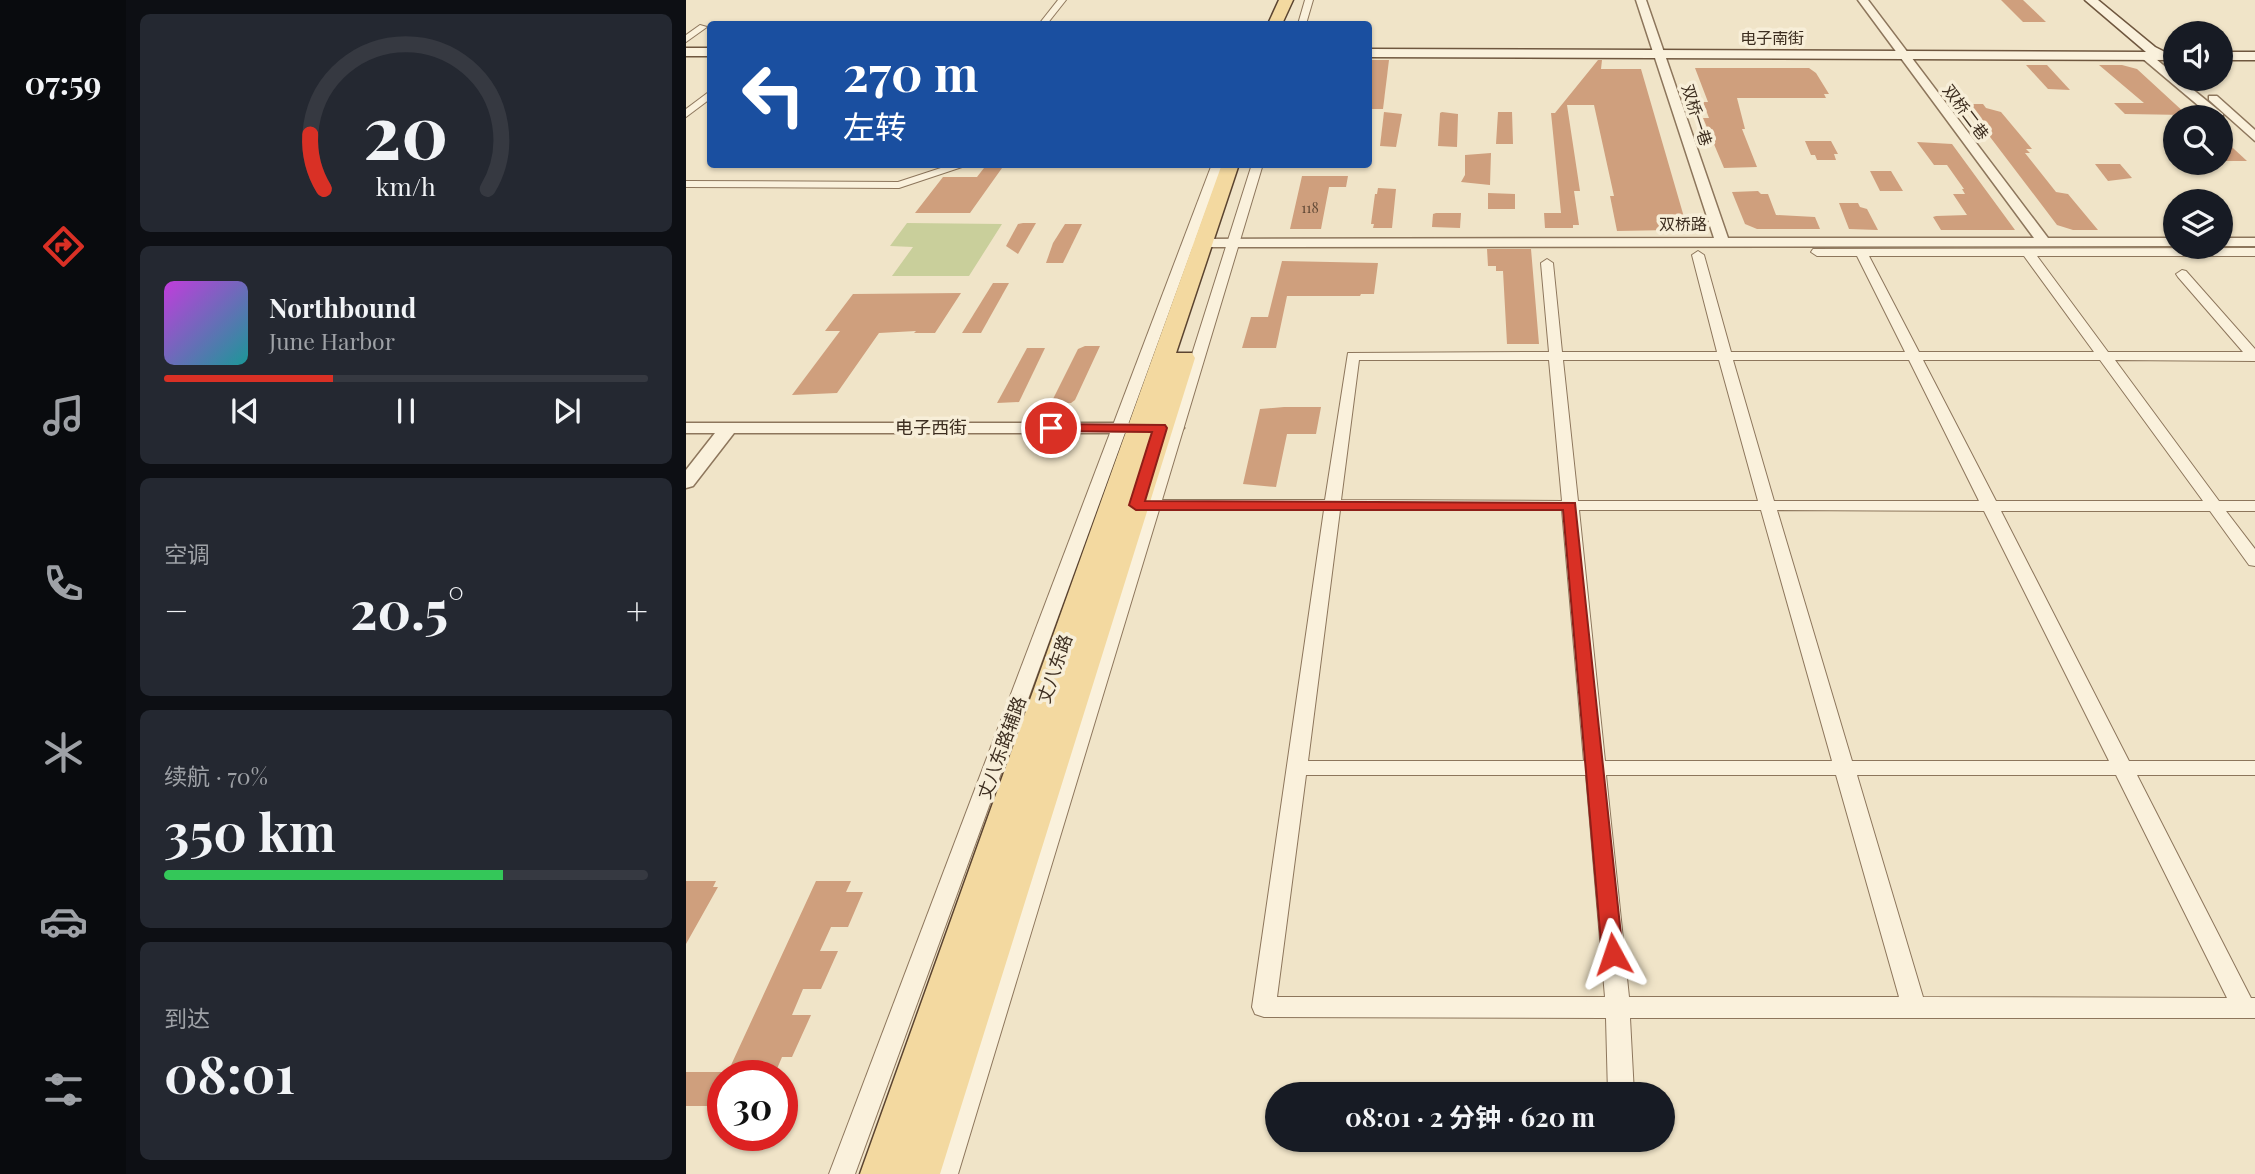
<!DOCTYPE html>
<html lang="zh">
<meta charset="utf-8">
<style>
:root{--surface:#171b24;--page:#242831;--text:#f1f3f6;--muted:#9ea1a6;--line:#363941;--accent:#d93025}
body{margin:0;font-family:"Playfair Display","Noto Sans SC",serif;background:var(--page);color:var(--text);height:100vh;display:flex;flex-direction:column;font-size:26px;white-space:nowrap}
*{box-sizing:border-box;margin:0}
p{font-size:23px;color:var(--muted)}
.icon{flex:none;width:38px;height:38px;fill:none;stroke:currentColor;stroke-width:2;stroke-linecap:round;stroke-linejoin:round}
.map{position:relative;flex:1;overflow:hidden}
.details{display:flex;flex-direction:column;gap:14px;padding:14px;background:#0d0f14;width:560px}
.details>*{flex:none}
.top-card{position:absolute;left:21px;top:21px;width:665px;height:147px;border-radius:7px;box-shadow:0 2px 5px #0004;background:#1a4fa0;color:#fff;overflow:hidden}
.tools{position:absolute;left:1477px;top:21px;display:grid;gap:14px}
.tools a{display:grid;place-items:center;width:70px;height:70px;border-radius:50%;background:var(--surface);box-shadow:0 2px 5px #0004;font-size:35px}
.speed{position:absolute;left:21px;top:1060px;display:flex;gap:14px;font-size:35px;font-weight:700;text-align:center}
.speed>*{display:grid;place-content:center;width:91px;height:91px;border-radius:50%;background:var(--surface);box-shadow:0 2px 5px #0004;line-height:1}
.speed .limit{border:10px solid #d22;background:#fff;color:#111}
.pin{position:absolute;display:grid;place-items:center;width:60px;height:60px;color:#fff;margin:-30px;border:4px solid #fff;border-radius:50%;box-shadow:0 2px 7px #0007}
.me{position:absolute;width:77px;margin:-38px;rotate:355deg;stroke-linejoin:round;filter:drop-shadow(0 0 5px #0008)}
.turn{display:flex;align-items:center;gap:24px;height:147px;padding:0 21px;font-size:32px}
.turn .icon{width:91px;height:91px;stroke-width:2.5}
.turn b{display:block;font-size:49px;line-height:60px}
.big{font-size:52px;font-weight:700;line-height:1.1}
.details .tile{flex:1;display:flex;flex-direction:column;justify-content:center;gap:10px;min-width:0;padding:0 24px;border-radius:10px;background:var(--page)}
.details .dial{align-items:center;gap:0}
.dial svg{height:182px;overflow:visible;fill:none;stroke:var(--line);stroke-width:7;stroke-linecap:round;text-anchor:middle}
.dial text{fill:var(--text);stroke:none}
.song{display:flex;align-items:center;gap:21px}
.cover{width:84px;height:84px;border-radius:10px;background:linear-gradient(135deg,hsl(290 70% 55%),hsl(180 70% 35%))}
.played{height:7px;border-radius:4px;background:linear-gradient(90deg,var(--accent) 35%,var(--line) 35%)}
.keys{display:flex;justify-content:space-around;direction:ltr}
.heat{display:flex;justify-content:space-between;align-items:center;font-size:38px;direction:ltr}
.charge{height:10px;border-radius:5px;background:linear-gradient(90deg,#34c759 70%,var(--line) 0)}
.trip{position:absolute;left:579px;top:1082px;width:410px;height:70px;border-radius:35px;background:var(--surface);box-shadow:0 2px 5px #0004;font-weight:700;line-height:70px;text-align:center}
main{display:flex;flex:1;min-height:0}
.menu{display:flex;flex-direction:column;width:126px;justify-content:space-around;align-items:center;background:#090b0e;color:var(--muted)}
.menu .icon{width:49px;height:49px}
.menu .active{color:var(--accent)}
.menu b{font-size:32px;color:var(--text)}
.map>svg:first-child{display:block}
</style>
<main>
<nav class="menu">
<b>07:59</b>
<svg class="icon active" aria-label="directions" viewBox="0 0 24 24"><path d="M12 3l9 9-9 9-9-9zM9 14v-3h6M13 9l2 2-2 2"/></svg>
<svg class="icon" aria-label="music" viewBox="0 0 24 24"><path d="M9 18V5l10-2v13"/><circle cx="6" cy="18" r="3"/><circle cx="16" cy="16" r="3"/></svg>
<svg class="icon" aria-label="phone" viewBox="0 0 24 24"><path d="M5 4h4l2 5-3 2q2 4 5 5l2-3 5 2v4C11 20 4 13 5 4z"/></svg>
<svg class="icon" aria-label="climate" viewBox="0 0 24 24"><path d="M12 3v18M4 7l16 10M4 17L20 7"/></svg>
<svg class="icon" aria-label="car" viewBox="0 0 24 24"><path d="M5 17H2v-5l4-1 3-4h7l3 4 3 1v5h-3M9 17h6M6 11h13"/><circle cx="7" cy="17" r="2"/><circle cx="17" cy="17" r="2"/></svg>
<svg class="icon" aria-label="filters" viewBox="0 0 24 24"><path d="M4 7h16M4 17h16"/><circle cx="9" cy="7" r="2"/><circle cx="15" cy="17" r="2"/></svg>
</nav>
<section class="details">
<div class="tile dial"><svg viewBox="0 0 100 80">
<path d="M14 69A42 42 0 1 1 86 69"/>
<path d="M14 69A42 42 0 0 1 8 45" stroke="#d93025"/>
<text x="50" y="56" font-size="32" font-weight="700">20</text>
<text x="50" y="72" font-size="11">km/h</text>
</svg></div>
<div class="tile">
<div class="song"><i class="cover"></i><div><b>Northbound</b><p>June Harbor</p></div></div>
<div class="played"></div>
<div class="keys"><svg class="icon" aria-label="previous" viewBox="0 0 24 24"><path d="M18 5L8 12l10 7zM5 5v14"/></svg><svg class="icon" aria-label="pause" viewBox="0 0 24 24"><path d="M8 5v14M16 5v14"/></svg><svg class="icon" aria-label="next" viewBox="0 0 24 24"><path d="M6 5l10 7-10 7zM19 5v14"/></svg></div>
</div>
<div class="tile"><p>空调</p>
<div class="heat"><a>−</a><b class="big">20.5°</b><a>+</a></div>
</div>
<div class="tile"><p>续航 · 70%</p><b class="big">350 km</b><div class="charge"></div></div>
<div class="tile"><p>到达</p><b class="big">08:01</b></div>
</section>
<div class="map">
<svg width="1569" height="1174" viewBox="0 0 1569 1174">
<rect width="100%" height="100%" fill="#f0e4c8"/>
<path fill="#c9cf9b" d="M221,223L316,224L283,276H206L227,247L204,246Z"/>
<g fill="#cf9f7d">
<path d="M1315,0H1337L1360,22H1337Z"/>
<path d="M682,60H703L697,109H682Z"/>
<path d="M912,60H916L915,69H955L1000,224H983L985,230L931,231L924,196H928L908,105H881L894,191H888L893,225H887V228H859L858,213H875L865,113H869Z"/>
<path d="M1340,65H1361L1384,90L1362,89Z"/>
<path d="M1413,65H1436L1451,69L1501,115L1439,114L1428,103H1458Z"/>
<path d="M1009,68H1123L1130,73L1143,94H1138L1140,98H1051L1059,129H1056L1071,167L1038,168L1017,118H1023L1017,102H1022Z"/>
<path d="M1279,104H1297L1300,108L1315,112L1346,149H1340L1344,153H1339L1370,192L1382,194L1412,230H1387L1371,225Z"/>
<path d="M698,112L716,114L710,147L694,146Z"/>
<path d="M756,112L772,114L771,147L752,146L754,113Z"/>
<path d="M812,112H826L827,144H810Z"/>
<path d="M1535,137L1561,161H1540L1535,156Z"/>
<path d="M1119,141H1145L1152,154H1148L1150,160H1131L1129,155H1125Z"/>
<path d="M1231,142L1266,144L1329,230H1255L1247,217L1250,216L1281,215L1267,194H1279L1276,189H1278L1261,165H1248Z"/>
<path d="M805,153L804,185L775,182L779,175V155Z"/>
<path d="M1409,164H1434L1446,178L1422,181Z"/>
<path d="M298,168H316L284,213H229L257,177H291Z"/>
<path d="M1184,171H1205L1217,191H1194Z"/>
<path d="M616,176H662L660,187H643L635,229H604Z"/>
<path d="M692,188L710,189L706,228H687L688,224H685L689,194H691Z"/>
<path d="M1072,191L1075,194H1082L1090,215L1129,217L1134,229H1071L1059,224L1046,192Z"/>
<path d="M802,193L829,194V209H802Z"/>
<path d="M1153,203H1172L1174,207L1181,209L1192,230L1163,229Z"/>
<path d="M750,213H775L774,228L746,227L747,214Z"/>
<path d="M337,223H350L332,254L320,246L332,224Z"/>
<path d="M379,224H396L377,263H360L367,243Z"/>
<path d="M801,249H845L853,344H821L817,271H810V266H802Z"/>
<path d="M596,261L692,263L688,294H675L674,296H601L590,348H556L565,317H582Z"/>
<path d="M307,283H323L295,333H276Z"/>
<path d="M275,293L249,333H228L230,331L193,333L151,393L106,395L154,331H139L167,294Z"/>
<path d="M399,346H414L389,400L385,403H368L370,401H366L392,349Z"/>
<path d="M341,348H359L333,402L311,403Z"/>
<path d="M598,407H635L630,434H601L590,487L557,484L574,409Z"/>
<path d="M0,881H30L27,887H32L0,944Z"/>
<path d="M130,881H165L160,892H177L162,927H145L134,951H152L135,989H117L106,1015H125L106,1057H96L88,1076H40Z"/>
<rect x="0" y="1072" width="37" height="34"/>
</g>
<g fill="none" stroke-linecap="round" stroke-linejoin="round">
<g stroke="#8d765c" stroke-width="2">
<g id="minor">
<path d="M372,0H380L361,24H353Z"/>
<path d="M619,0H627L620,24H612Z"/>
<path d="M14,25L21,27L0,42V35Z"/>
<path d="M24,91V99L0,117V109Z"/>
<path d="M267,164H285L213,188L0,187V181L212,182Z"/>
<path d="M526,164H537L169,1174H143Z"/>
<path d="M566,164H577L476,500H639L662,353L863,352L855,263L861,259L867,263L876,352H1031L1006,255L1012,251L1018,255L1045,352H1219L1171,256H1131L1125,252L1127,249L1569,248V256H1351L1422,352H1557L1492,277L1490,274L1496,270L1500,271L1569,349V361L1429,360L1533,501H1569V511H1540L1569,549V566L1563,565L1524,511H1315L1443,761H1569V775H1451L1565,998H1569V1018H944L948,1094H922L920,1018L578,1017L569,1014L566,1007L638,510H473L272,1174H246L457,510L444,508L442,505L444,502L460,500ZM1183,256H1338L1408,352H1233ZM673,360H863L876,501L655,500ZM877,360H1033L1072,501H892ZM1047,360H1223L1293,501H1088ZM1237,360H1414L1517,501H1310ZM654,510H876L898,761H622ZM893,510H1075L1146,761H919ZM1091,510L1298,511L1423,761H1166ZM620,775H900L919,997H591ZM920,775H1150L1213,997H943ZM1171,775H1430L1541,998L1237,997Z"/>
</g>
</g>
<g stroke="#8d765c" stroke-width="3">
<g id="tertiary">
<path d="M950,0H960L1042,238H1348L1172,0H1182L1362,238H1489V246L505,247L498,243L505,239L1028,238Z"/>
<path d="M1456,54H1464L1489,75V79H1494L1537,114V120L1526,117L1456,58Z"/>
<path d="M1523,96H1531L1569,130V141L1523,100Z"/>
<rect x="1535" y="238" width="34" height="8"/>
<path d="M0,423H489L498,428L489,433H48L7,486L0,488V470L29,433H0Z"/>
</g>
</g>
<g stroke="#6f573f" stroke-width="3">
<g id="secondary">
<path d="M1399,0H1412L1469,47L1479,52H1489V60L682,57V49L1460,52Z"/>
<rect x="0" y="48" width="24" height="8"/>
<rect x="1535" y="52" width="34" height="8"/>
</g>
</g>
<g stroke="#5b4430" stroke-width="3">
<g id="primary">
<path d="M593,0H607L596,24H582Z"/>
<path d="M536,164H553L490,353H506L509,358L254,1174H174Z"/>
</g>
</g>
<use href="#minor" fill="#faf1dc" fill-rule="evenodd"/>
<use href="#tertiary" fill="#faf1dc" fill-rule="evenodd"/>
<use href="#secondary" fill="#faf1dc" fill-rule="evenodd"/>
<use href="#primary" fill="#f3d9a0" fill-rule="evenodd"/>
</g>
<path fill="#d93025" stroke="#8d1f18" stroke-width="2" d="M365,424L479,425L481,428L459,501L889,503L937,954L934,961L927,963L919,961L916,954L877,510H450L443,505L466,432L360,431L358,428Z"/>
<g text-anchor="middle" stroke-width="7" stroke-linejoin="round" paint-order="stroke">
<g font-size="14" fill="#624a37">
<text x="624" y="213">118</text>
</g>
<g font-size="16" fill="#3d2e20" stroke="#f7eed8">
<text x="1086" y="44">电子南街</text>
<text transform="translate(1280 112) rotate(53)" y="6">双桥二巷</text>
<text transform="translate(1011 115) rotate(72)" y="6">双桥一巷</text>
<text x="997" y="230">双桥路</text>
</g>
<g font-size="18" fill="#3d2e20" stroke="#f7eed8">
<text x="245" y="434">电子西街</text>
<text transform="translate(369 669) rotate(-71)" y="6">丈八东路</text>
<text transform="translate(316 748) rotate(-70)" y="6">丈八东路辅路</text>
</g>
</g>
</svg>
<div class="tools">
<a><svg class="icon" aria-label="sound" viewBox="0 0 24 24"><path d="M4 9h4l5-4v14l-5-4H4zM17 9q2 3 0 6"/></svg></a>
<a><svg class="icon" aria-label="search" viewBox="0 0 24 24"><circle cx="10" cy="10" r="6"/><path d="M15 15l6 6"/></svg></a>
<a><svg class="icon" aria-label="layers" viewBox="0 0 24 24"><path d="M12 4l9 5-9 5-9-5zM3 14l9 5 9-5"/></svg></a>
</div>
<div class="speed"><div class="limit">30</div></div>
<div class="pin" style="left:365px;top:428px;background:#d93025"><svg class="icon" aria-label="arrive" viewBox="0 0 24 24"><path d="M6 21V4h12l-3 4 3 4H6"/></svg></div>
<svg class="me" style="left:927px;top:954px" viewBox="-20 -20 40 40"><path d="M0-17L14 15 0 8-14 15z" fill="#d93025" stroke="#fff" stroke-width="4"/></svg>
<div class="trip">08:01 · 2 分钟 · 620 m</div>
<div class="top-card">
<div class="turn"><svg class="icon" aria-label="left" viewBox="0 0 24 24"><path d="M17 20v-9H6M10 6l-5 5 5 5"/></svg><div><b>270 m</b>左转</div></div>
</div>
</div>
</main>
